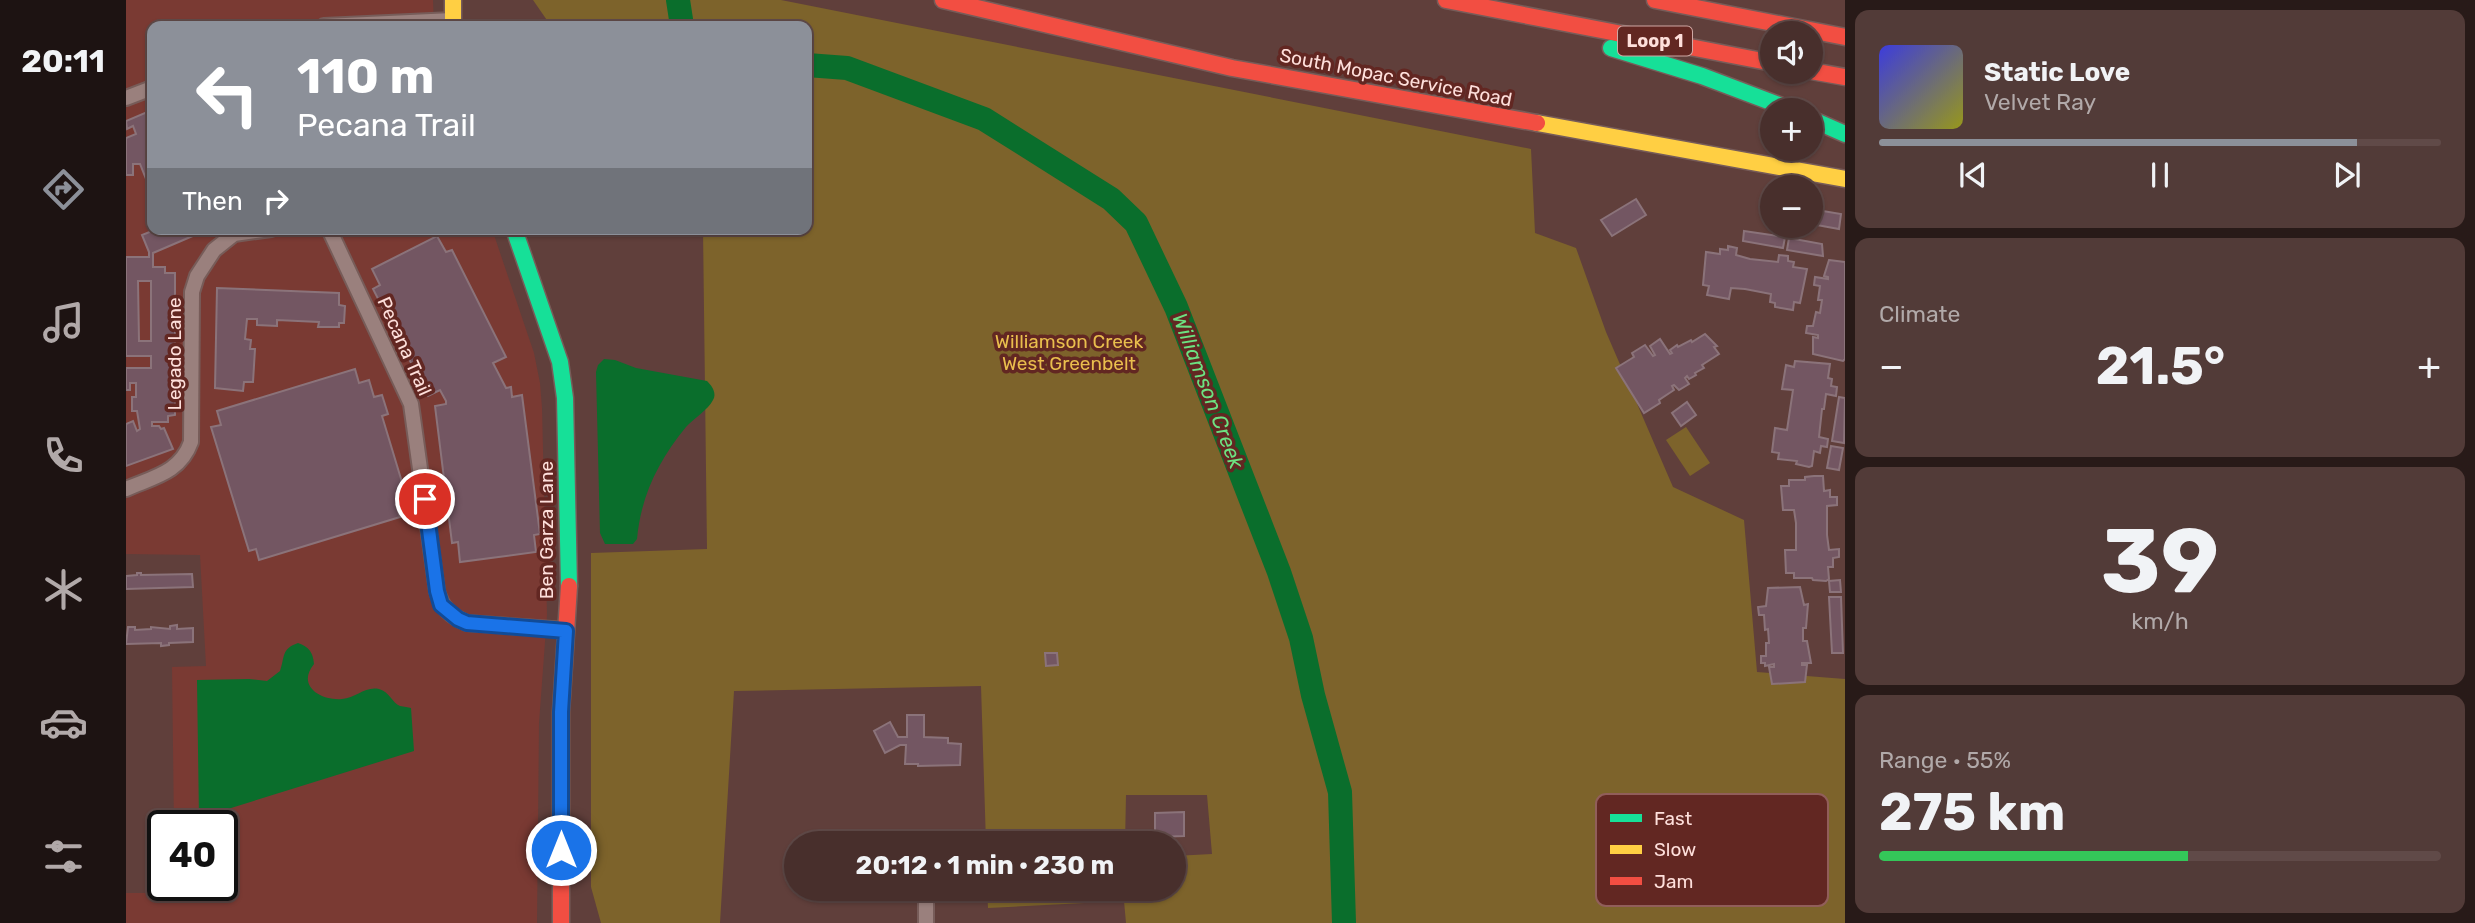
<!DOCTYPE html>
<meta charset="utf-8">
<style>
:root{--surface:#482f2c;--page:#523b38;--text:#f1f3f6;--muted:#b1a9a9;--line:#604a48;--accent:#8c9099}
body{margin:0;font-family:Rubik,sans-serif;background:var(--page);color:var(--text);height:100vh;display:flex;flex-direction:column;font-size:26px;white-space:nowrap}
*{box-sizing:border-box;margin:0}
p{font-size:23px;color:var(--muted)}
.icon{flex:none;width:38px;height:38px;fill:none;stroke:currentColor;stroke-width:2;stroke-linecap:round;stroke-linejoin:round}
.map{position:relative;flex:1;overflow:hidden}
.side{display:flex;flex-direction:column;gap:10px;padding:10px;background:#281a18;width:630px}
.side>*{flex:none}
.top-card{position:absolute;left:21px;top:21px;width:665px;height:214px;border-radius:14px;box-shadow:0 2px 5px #0004,0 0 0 2px var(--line);background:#8c9099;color:#fff;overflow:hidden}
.controls{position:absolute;left:1634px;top:21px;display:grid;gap:14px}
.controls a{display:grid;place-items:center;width:63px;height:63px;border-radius:50%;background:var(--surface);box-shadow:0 2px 5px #0004,0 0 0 2px var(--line);font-size:35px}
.speed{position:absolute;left:21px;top:810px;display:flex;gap:14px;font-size:35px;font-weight:700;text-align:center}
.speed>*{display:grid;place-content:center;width:91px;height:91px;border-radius:50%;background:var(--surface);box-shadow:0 2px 5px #0004,0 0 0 2px var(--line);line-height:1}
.speed .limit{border:4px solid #111;border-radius:10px;background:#fff;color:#111}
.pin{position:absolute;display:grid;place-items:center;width:60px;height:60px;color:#fff;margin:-30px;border:4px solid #fff;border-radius:50%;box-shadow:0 2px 7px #0007}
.me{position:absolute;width:77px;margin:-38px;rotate:0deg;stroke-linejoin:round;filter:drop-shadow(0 0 5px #0008)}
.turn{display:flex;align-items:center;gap:24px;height:147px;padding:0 35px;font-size:32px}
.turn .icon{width:91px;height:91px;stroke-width:2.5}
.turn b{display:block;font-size:49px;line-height:60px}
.then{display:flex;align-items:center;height:66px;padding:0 35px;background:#0003;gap:14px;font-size:26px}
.big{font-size:52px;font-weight:700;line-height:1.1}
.side .card{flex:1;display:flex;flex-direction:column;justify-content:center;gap:10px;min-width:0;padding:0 24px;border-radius:14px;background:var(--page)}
.side .dial{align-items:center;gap:0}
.dial b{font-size:91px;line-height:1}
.song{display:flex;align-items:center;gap:21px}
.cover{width:84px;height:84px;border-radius:10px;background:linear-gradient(135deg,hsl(240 70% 55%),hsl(60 70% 35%))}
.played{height:7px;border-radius:4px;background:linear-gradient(90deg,var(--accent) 85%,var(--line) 85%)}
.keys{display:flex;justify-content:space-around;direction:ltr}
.heat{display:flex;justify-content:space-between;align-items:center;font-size:38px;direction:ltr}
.charge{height:10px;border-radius:5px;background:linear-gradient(90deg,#34c759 55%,var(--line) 0)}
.trip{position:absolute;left:658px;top:831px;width:402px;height:70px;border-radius:35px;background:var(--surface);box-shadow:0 2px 5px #0004,0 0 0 2px var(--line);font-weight:700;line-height:70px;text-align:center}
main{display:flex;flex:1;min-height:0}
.dock{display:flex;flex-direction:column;width:126px;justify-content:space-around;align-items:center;background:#1d1312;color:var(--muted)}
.dock .icon{width:49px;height:49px}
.dock .active{color:var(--accent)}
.dock b{font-size:32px;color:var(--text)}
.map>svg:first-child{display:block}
</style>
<main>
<nav class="dock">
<b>20:11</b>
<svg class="icon active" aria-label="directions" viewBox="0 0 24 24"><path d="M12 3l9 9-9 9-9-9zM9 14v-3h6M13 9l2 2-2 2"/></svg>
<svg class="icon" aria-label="music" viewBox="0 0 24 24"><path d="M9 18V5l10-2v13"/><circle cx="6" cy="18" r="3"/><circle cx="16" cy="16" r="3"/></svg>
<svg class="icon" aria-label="phone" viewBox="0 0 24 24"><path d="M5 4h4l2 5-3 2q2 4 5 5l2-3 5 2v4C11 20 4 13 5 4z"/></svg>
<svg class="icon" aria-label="climate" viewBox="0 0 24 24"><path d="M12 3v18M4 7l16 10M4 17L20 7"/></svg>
<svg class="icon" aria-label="car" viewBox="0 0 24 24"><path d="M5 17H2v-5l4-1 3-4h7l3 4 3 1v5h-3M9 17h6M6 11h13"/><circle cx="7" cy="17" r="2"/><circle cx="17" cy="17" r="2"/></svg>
<svg class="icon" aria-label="filters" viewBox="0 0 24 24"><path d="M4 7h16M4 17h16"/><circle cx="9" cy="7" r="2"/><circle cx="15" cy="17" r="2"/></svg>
</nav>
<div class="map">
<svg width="1719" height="923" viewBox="0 0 1719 923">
<rect width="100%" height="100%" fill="#603f3b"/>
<path fill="#7a3a33" d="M0,0H307L308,26H26V229H366L408,353L414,383L416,408L421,615L413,723L411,923H0V893H48L49,886H96V826H48L46,667L80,666L74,555L0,554Z"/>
<g fill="#7d632b">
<path d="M407,0H655L1405,149L1409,233L1450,248L1480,332L1547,487L1618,520L1631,672L1719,679V923H1000L998,901L862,908L861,889H1048V856L1086,854L1081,795H1000L999,843H860L855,686L608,691L594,923H475L465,887V553L581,549L577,229H681V26H425Z"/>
<path d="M1560,427L1584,463L1564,476L1540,440Z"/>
</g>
<g fill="#0a6e2c">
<path d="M478,359L489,360L510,368L581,381C586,386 591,393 587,400C582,410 568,418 560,427C533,460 515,495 511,539L507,544H479L474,533L470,372L472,365Z"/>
<path d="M172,643C183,647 187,652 188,664C170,686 195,701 216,699C230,698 239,686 253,689C264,692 266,703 274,706C278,707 282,707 285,708L288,751L73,818L71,680L123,679L141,681L154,671C159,657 155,649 172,643Z"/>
</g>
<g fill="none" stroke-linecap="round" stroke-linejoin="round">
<g stroke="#0a6e2c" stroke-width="24">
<path d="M552,0L556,26"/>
<path d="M681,65L721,68L858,119L985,199L1010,223L1050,307L1153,572L1175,638L1187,695L1214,792L1218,923"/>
</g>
</g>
<g fill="#735662" stroke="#8b737a" stroke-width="2" fill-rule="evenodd">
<path d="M26,110V194L14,164H7V175H0V138L10,134L7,126L1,129L0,121Z"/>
<path d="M1510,199L1520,215L1486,236L1475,220Z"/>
<path d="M1685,209L1715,214L1713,229L1685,224Z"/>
<path d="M31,229L35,232L43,229H83L27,253V267H39V273H49V415L42,416V422H26V426H33L35,429L38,428L47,449L0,466V424L7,421L11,431L14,429L11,411H6V397H10V383H4V390H0V368H25V356H0V257H23V252L16,235ZM12,281H25V341H13Z"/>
<path d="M1618,231L1659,237L1657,248L1617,241Z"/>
<path d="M311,236L320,252L326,250L380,357L367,363L380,388L385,387L386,397L396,395L414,534L408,535L410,552L334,562L332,542L326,543L309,406L320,404V401L314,390L302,396L247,289L254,285L246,269Z"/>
<path d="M1663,238L1696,244L1697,256L1661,250Z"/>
<path d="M1602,246L1611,248L1610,255L1624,259L1652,262L1653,255L1662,256V261L1668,262L1667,267L1681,269L1674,303L1668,302L1667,310L1649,307V303L1644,302L1645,294L1619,289L1605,288L1603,299L1581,295L1583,286L1577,285L1580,252L1594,254V249L1602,250Z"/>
<path d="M1703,260L1719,262V359L1717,361L1687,354V337L1692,338V335L1680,333L1681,326H1687L1690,312L1694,313L1696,300H1692L1694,286L1688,285L1689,277L1702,279V277L1698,276Z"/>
<path d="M91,288L213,293V305L219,306L218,323H213V327H192L193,322L151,320V326L131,325V319H121L119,339L125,340L124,349H129L127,382H118L117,391L89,388Z"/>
<path d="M1579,334L1591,346L1588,347L1593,354L1576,365L1578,368L1569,373L1570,375L1563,379L1561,376L1559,378L1563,384L1553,390L1548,385L1546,386L1548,390L1533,400L1534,403L1518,413L1490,368L1508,357L1506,353L1519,345L1527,356L1529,355L1524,346L1534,339L1544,354L1546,353L1544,350L1551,345L1552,347L1565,340L1566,342Z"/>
<path d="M1669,361L1704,364L1702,378L1706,379L1705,386L1711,387L1710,396L1700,394L1698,409H1696L1693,437L1702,439L1701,447L1695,446L1694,453L1688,451L1686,466L1683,467L1670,464L1671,461L1652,459L1653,453L1646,452L1649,428L1661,430L1667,390L1656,389L1660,365L1668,367Z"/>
<path d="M229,369L233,383L243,380L248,397L256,395L262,414L256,416L282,502L270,505L274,517L133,560L130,549L123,551L85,427L95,425L91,411Z"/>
<path d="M1713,397L1719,398L1718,443L1706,441Z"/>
<path d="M1561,402L1570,415L1555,426L1546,413Z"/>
<path d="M1705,446L1717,448L1713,470L1701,468Z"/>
<path d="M1688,476H1697L1698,491L1704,490V497H1711V505L1701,506V535L1703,550L1713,549V557L1707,558V567H1702L1703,579L1700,581L1687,580L1686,578H1668V573H1660L1659,550H1670V523L1668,510H1657L1655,486H1663V480H1679V477Z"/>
<path d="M11,573H15V575L66,574L67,587L0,589V576L11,575Z"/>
<path d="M1714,580L1715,592H1704L1703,581Z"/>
<path d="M1674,587L1678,605L1682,604L1680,628H1677V641H1681L1685,663H1676V665H1681L1679,682L1646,684L1643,667H1648V664L1639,666V663H1635V656H1640V643H1643L1642,629L1639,630L1638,615H1633L1632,607L1640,606L1642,588Z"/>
<path d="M1703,597H1715L1717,653H1706Z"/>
<path d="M51,625V629L67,628V642L43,643V645L35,646V643L0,644L2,627H9V630L25,629V627L44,629V626Z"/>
<path d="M919,653H931L932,665L920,666Z"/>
<path d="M781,715H798V737L822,738V743L835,744L834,765L792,766V764H779L780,745H774L759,753L748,731L764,722L772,737H781Z"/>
<path d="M1058,812V836L1029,837V813Z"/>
</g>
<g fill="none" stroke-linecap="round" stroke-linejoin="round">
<g stroke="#775c59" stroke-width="18">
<g id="street">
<path d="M198,26L327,20"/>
<path d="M0,98L26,88"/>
<path d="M203,229L285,404L311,591C316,608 324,616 341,623L440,630"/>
<path d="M0,489C27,477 54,473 65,442L66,292L71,276L88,250L108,234L145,229"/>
<path d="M800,923V889"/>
</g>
</g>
<g stroke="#775c59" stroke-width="19">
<g id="fast">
<path d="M1485,48L1576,76L1666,110"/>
<path d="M1685,119L1719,134"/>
<path d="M388,229L434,362L439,398L443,586"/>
</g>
</g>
<g stroke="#775c59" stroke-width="19">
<g id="slow">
<path d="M327,0V26"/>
<path d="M1411,123L1719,179"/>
</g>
</g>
<g stroke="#775c59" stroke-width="19">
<g id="jam">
<path d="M817,0L1106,68L1411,123"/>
<path d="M1320,0L1647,63"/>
<path d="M1529,0L1719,37"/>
<path d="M1685,71L1719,77"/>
<path d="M435,923V712L443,586"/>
</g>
</g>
<use href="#street" stroke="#9a807d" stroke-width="14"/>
<use href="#fast" stroke="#16e098" stroke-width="16"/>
<use href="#slow" stroke="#ffcf43" stroke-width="16"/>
<use href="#jam" stroke="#f24e42" stroke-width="16"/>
</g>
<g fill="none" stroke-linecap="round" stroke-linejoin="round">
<g stroke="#114b97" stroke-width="18">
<path id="route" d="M299,499L311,591L315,605L332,619L341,623L440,631L435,712V850"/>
</g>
<use href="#route" stroke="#1a73e8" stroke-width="12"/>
</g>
<g text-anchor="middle" stroke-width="7" stroke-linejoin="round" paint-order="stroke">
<rect fill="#622722" stroke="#cfa8a4" stroke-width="2" x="1492" y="26.5" width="74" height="29" rx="5"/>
<g font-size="18" font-weight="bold" fill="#fedfdb">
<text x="1529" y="47">Loop 1</text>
</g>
<g font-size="19" fill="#fedfdb" stroke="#622722">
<text transform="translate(1270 77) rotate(11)" y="7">South Mopac Service Road</text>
<text transform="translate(279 346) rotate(66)" y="7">Pecana Trail</text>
<text transform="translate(48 354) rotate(-90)" y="7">Legado Lane</text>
<text transform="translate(420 530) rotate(-90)" y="7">Ben Garza Lane</text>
</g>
<g font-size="19" fill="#e9be4d" stroke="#622722">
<text x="943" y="348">Williamson Creek<tspan x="943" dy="22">West Greenbelt</tspan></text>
</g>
<g font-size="21" font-style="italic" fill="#6ce281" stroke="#622722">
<text transform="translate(1082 391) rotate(69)" y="7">Williamson Creek</text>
</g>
</g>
<rect x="1470" y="794" width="232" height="112" rx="10" fill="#622722" stroke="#915e5a" stroke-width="2"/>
<rect x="1484" y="814" width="32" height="8" fill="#16e098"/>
<rect x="1484" y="845" width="32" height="9" fill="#ffcf43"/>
<rect x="1484" y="877" width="32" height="8" fill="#f24e42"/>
<g font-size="19" fill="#fedfdb">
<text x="1528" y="825">Fast</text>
<text x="1528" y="856">Slow</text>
<text x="1528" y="888">Jam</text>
</g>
</svg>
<div class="controls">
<a><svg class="icon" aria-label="sound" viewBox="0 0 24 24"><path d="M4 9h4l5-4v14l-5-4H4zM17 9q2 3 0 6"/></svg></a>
<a>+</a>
<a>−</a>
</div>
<div class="speed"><div class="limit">40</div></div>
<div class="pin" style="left:299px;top:499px;background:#d93025"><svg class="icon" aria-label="arrive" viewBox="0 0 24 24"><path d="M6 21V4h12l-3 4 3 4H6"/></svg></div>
<svg class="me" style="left:435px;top:850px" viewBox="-20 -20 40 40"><circle r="17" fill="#1a73e8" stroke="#fff" stroke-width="3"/><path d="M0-11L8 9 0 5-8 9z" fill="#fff"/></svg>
<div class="trip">20:12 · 1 min · 230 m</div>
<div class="top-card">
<div class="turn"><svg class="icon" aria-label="left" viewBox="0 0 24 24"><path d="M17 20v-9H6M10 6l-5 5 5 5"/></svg><div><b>110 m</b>Pecana Trail</div></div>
<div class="then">Then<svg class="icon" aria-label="right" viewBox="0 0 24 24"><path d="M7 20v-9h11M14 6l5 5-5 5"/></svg></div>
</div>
</div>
<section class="side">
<div class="card">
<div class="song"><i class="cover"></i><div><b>Static Love</b><p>Velvet Ray</p></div></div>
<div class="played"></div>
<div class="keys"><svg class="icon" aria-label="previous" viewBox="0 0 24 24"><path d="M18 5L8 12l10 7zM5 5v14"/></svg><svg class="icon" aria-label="pause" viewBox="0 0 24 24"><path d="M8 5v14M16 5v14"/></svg><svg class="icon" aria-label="next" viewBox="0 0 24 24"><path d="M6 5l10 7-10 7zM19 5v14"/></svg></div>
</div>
<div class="card"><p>Climate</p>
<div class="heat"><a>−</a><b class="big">21.5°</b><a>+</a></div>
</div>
<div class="card dial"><b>39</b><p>km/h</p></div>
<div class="card"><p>Range · 55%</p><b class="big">275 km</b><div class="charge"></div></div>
</section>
</main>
